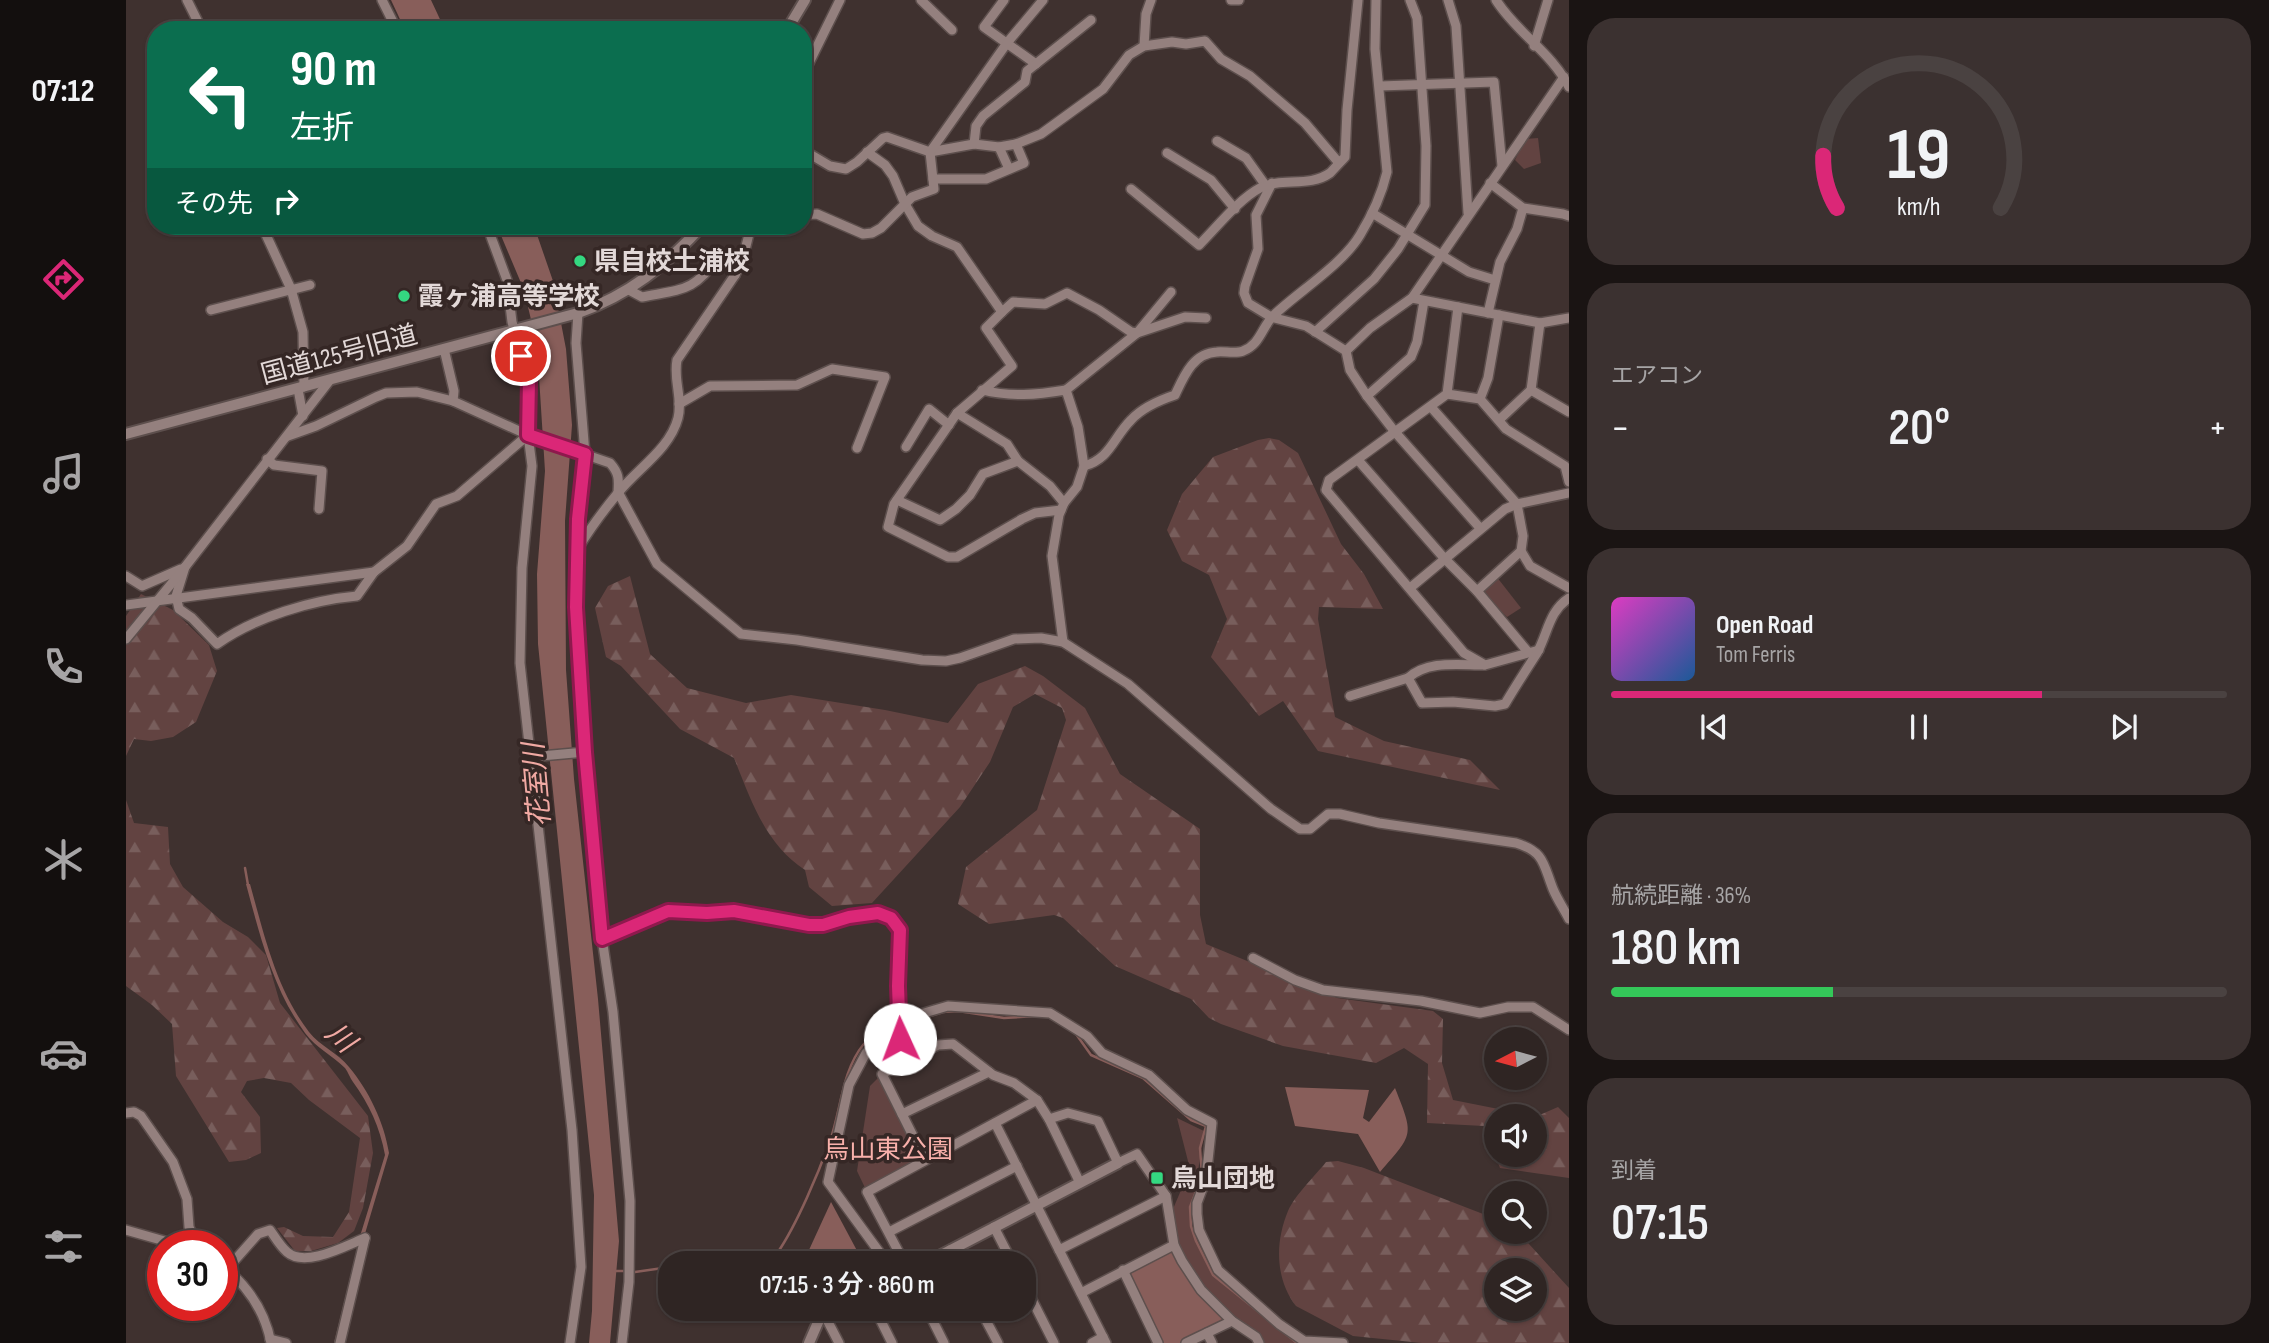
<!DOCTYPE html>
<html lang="ja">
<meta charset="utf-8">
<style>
:root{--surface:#2f2523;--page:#3b3130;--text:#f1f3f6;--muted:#a7a5a6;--line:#4a4241;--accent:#db2777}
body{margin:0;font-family:"Sofia Sans Condensed","Noto Sans JP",sans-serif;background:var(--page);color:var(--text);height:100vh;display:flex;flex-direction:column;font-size:26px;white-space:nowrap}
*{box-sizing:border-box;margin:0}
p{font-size:23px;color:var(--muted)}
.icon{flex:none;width:38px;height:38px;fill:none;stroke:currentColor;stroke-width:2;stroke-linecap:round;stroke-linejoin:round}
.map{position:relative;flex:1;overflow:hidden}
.details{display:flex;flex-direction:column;gap:18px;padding:18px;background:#1a1413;width:700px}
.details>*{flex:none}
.hud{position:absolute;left:21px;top:21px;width:665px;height:214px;border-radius:28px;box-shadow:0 2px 5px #0004,0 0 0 2px var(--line);background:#0b6e4f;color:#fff;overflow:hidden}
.needle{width:46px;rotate:264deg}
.controls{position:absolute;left:1358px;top:1027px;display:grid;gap:14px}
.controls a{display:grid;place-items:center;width:63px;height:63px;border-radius:50%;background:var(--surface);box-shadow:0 2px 5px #0004,0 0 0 2px var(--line);font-size:35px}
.speed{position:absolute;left:21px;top:1230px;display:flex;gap:14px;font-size:35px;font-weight:700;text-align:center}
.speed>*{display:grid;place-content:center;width:91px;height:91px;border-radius:50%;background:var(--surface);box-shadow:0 2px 5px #0004,0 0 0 2px var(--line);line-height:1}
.speed .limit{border:10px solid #d22;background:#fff;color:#111}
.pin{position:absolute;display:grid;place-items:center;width:60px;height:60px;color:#fff;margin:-30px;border:4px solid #fff;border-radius:50%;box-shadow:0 2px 7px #0007}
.me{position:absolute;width:77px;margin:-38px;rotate:358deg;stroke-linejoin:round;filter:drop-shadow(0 0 5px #0008)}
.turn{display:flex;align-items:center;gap:24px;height:147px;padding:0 28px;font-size:32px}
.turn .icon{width:91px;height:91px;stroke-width:2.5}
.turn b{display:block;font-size:49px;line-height:60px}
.then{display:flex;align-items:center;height:66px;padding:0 28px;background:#0003;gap:14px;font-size:26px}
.big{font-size:52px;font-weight:600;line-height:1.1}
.details .card{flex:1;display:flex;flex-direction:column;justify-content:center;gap:10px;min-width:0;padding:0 24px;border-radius:28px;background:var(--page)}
.details .dial{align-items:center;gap:0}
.dial svg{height:182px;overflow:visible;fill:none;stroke:var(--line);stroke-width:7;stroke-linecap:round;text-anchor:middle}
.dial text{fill:var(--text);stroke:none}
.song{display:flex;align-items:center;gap:21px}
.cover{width:84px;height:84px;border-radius:10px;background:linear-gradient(135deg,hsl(310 70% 55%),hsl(210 70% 35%))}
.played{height:7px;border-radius:4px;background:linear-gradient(90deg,var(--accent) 70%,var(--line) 70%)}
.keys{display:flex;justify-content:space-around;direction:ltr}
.heat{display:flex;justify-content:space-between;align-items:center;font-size:38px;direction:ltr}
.charge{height:10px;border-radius:5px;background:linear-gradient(90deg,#34c759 36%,var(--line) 0)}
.trip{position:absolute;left:532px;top:1251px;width:378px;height:70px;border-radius:28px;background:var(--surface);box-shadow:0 2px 5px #0004,0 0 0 2px var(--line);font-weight:600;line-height:70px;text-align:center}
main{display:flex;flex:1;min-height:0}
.tabs{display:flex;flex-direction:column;width:126px;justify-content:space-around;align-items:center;background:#130f0e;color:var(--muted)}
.tabs .icon{width:49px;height:49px}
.tabs .selected{color:var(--accent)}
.tabs b{font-size:32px;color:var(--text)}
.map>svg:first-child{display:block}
</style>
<main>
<nav class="tabs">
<b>07:12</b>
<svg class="icon selected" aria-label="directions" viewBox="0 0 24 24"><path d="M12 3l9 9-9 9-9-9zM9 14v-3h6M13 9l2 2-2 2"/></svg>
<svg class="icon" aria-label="music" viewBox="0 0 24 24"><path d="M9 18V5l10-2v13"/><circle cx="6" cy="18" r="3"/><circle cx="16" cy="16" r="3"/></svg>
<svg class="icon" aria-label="phone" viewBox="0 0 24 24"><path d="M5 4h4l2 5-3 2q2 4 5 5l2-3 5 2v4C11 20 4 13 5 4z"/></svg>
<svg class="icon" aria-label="climate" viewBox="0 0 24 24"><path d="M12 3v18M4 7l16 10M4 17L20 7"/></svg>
<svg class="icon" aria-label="car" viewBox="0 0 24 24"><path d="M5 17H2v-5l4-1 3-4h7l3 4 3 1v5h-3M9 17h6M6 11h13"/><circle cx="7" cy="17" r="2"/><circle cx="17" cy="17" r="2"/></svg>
<svg class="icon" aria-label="filters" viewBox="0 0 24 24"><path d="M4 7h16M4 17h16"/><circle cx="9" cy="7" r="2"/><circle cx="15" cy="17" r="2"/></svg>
</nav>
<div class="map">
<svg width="1443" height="1343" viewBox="0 0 1443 1343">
<defs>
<pattern id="forest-firs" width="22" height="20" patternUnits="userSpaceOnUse" patternTransform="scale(1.75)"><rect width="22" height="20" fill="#624341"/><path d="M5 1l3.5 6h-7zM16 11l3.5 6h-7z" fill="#785e5c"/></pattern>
</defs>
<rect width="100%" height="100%" fill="#3f312f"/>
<g fill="#624341">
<path d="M1412,138L1415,163L1398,169L1389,160L1399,139Z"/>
<path d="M1370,576L1395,608L1381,617L1353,591Z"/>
<path d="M756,1074L799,1160L741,1192L731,1171L744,1086Z"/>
<path d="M1051,1118L1078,1131L1064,1225L1101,1279L1182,1343H1133L1106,1321L1056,1261L1044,1216L1064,1169Z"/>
</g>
<g fill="url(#forest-firs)" fill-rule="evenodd">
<path d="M1143,438L1153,440L1172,453L1215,544L1238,574L1257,609L1193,607L1192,619L1209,717L1258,741L1344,760L1374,790L1192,751L1157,701L1133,716L1085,657L1101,619L1083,575L1056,561L1041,530L1056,494L1087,457L1132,440Z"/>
<path d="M504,576L524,654L561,688L620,703L665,695L759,710L822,723L852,684L899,666L917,676L959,708L994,774L1074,829V915L1080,944L1211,998L1307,1011L1317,1019L1316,1063L1327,1100L1407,1116H1370V1155H1409V1117L1432,1107L1443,1118V1178L1374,1168L1358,1126L1301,1123L1302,1064L1278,1048L1250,1063L1157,1046L1095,1024L1083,1018L1065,999L989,966L937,918L928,915L863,924L832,904L840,867L911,810L940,720L936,708L909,694L887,707L864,762L834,807L746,903L706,906L683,887L679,870C639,844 625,800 608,758L554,729L495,666L480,657L469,608L482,586Z"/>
<path d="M15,594L47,610L83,645L91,671L70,722L47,737L25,741L8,739L0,756V616Z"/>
<path d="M0,800L8,823L42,827L44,864L57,887L97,922L122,937L140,955L154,1003L242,1116L247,1153L237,1208L228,1231L212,1243L185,1251H169L151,1228L158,1227L177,1236L207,1237L223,1212L234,1138L183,1100L165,1083L138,1078L121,1081L115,1092L134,1117L135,1153L120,1160L103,1162L50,1076L46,1024L26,1005L0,986Z"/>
<path d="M1212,1161L1238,1168L1370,1219V1232H1392L1443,1288V1343H1296L1227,1336L1170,1306C1149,1279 1149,1242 1162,1211C1169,1195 1189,1176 1200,1162ZM1409,1270V1309H1370V1270Z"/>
</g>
<g fill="#885e5a">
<path d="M265,0H305L319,30H279Z"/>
<path d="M371,226H408L427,281L440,349L446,425L439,521L440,670L448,779L472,999L493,1241L484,1343H463L466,1311L468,1195L412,644L411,574L419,471L411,345L398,290Z"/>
<path d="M120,884H124C138,934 150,989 183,1032C194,1046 212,1053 223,1067C243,1091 258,1122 263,1153L238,1237L213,1343H208L235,1233L259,1155C254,1127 243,1104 227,1082C224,1078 222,1072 219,1068C206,1055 190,1048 179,1033C147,989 134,936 120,884Z"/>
<path d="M1159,1087L1243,1090L1237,1118L1243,1122L1269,1088C1288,1136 1288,1133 1254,1172L1232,1134L1169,1126Z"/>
<path d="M705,1202L736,1260L728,1263H677Z"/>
<path d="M1050,1244L1064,1278L1106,1318L1054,1343H1033L998,1269Z"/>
</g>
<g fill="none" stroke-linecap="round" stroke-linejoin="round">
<g stroke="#885e5a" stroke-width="2.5">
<path d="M119,868L122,885"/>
<path d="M776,1025L817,1012L832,1011L878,1018L910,1016"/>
<path d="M950,1034L965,1055L1017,1078L1065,1120L1080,1126L1074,1148L1076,1176L1064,1207L1065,1226L1070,1241L1087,1275L1171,1343"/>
<path d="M568,1264L652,1252C671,1224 692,1174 704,1141C715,1110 716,1071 737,1045C744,1036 760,1032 771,1029"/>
<path d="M488,1271H498"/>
<path d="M509,1272L544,1267"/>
</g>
<g stroke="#5d4f4d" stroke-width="12">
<g id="minor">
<path d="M61,0L76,30"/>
<path d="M256,0L271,30"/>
<path d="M795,0L826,30"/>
<path d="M878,0L858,27L910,64"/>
<path d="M1105,0H1113"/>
<path d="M1322,0L1330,26L1342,213"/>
<path d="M1370,0C1390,32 1426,53 1443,87"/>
<path d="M1018,46L1020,14L1025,0"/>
<path d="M1408,46L1422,0"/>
<path d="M677,86L680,69L714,0"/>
<path d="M1254,86L1368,82L1376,166"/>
<path d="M1091,141L1120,158L1140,186"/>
<path d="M848,144L850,126L857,116L899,82L901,71L965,20"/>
<path d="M873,147L883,169"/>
<path d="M677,150L704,166L720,169L731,162L757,138L761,137L804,152L848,144L873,147L890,144L915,134L977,89L1003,55L1018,46L1046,42L1060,44L1079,41L1095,59L1124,76L1179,123L1213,163"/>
<path d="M741,152L759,165L767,176L779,204L792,226L806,236L831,247L876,312L860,328L886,366L831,413L881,444L892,461L924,486L938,503"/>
<path d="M1041,153L1085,180L1109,209"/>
<path d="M807,179H860L898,163L890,144"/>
<path d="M1146,183L1130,215L1132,249L1119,286L1118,293L1122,303L1145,317L1180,326L1220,351L1224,370L1241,396L1269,432L1354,528"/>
<path d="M1364,183L1397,208L1437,214L1443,216"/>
<path d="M1005,189L1073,245C1091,227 1113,199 1134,188C1156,177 1183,188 1204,173C1209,168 1214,162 1219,157L1221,110L1232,0"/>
<path d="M1246,213L1343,272L1369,280"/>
<path d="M677,215L691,214L737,234L746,233L755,228L786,197L808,189L804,152L881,43L917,0"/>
<path d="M136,226L165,289L177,332L178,387"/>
<path d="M361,226L381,280L386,322L403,380L402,435L406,466L396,568L394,663L446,1130L455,1267L444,1343"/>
<path d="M503,290L516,297C557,289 568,292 593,256L609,275"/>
<path d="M1286,298L1414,323L1443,318"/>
<path d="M1332,307L1321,394L1203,480L1200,490L1338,653L1359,665L1413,650"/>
<path d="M85,310L184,285"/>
<path d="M876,312L887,302L919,304L941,293L973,310L1005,332L1011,333L1059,317L1080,318"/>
<path d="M452,313L450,343L459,454L452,519L450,607L459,752L476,938L487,1012L504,1201L503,1282L496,1343"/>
<path d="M1362,313L1374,262L1391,229L1397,208"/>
<path d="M1189,332L1248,279L1272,249L1299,205L1300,146L1291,18L1284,0"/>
<path d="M318,349L328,391L327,401"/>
<path d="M1220,351L1244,328L1286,298L1438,77"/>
<path d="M172,389L177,416"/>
<path d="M856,390C885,397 910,395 940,390L952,427L958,466L951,487L938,503L933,515L926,556L937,642"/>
<path d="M940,390L1011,333L1045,292"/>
<path d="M1405,390L1443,412"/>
<path d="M1321,394L1354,399L1380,429L1439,466L1443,482"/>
<path d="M1241,396L1285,357L1291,342L1298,301"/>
<path d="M1354,399L1362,378L1373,315"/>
<path d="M553,404L584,386L671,385L706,369L759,377L731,448"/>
<path d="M1305,407L1391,504L1397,536L1395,551L1351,591"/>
<path d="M831,413L768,504L762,527L822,557H831L896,519L909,513L935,510"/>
<path d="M1373,420L1405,390L1414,323"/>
<path d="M162,436L190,426L250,397L260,393L291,392L327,401L402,435L484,463C493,473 493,479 492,492L531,564L615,634L671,640L796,660L820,661L834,658L888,639L915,638L937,642L1002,684L1145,809L1174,829H1184L1202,814H1214L1253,823L1390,843C1419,852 1417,864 1427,889C1431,899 1438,909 1443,919"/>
<path d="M780,447L803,409L823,425"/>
<path d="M141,459L148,465L196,471L193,509"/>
<path d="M1232,460L1318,558L1351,591L1402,652"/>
<path d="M958,466C984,459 987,438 1005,420C1015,409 1034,400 1049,395C1058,376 1067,353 1091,352C1098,351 1110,354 1117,351C1135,344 1136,326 1148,315C1172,292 1217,264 1234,235C1245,217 1256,193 1261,172L1249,49L1250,0"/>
<path d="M771,500L814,520L830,509L844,495L857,474L892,461"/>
<path d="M451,550C463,530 477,511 492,493C511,469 544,449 552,418C557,398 547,380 551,360L609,275L617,258L625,226"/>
<path d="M1395,551L1404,566L1443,588"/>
<path d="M59,567L50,596L53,609L66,618L91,644C129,617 186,600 231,596L248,572L281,546L310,504L331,496L402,435"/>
<path d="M0,576L16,586L55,569"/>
<path d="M1284,588L1379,509L1391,504L1443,493"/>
<path d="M0,605L248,572"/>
<path d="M0,639L59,567L204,380"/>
<path d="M1282,678C1302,660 1332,665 1358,665"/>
<path d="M1224,696L1282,678L1296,703L1327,702L1369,706L1379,704C1389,687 1400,670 1411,653C1422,633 1423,611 1443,598"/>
<path d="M404,757L459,752"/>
<path d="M476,938L542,911H608L683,925H697L723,917L752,913L765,918L774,930L772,987L774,1039L740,1053L723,1085L702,1182L762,1264"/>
<path d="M1127,958L1169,980L1197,990L1295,1001L1354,1013L1382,1007H1407L1443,1030"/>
<path d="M774,1020L822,1006L924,1013L961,1036L976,1053L1023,1075L1061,1110L1086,1123L1080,1179L1071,1203V1214L1073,1230L1092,1270L1153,1324L1178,1341L1217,1343"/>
<path d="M0,1113L8,1112L15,1116L47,1162L61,1199L63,1227L71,1246"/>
<path d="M776,1114L863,1072"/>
<path d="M923,1119L954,1183"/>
<path d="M869,1123L980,1343"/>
<path d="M799,1160L756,1074L812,1045L827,1044L867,1075L888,1083L911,1100L923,1119L942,1113L972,1121L992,1163L1011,1154L1040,1196L1048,1245L1056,1261L1075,1290L1106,1321L1130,1337L1133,1343"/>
<path d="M868,1227L887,1264"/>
<path d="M0,1230L42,1242L68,1246"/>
<path d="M763,1232L891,1166"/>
<path d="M824,1250L830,1264"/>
<path d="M933,1250L1040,1196"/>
<path d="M779,1264L741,1192L911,1100"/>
<path d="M97,1266C123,1287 139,1311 145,1343"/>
<path d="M101,1269L132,1234L144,1230C149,1237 154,1246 161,1252C179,1268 219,1246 239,1238"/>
<path d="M997,1270L1032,1343"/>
<path d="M898,1284L928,1343"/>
<path d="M955,1293L1048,1245"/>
<path d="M749,1309L766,1343"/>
<path d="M801,1309L818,1343"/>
<path d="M854,1309L872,1343"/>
<path d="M698,1314L713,1343"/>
<path d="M1081,1333L1086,1343"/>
<path d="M144,1339L160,1343"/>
<path d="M214,1343L239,1238"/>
<path d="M966,1343L977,1337"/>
<path d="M1060,1343L1106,1321"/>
</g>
</g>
<g stroke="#5d4f4d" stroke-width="14">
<g id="tertiary">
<path d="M661,30L679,0"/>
<path d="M0,434L452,313C503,295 540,265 576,226"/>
<path d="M798,1264L992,1163"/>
<path d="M683,1343L693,1320L709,1309"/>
</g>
</g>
<use href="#minor" stroke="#94807e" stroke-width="9"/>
<use href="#tertiary" stroke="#94807e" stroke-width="10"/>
</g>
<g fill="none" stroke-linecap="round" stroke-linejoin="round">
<g stroke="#8e194d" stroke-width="18">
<path id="route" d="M395,356L403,380L402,435L459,454L452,519L450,607L459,752L476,939L542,911L581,913L608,911L683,925H697L723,917L752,913L765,918L774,930L772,986L774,1039"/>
</g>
<use href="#route" stroke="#db2777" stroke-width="12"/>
</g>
<g fill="#34d881" stroke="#352725" stroke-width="2.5">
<circle cx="454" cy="261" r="7"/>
<circle cx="278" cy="296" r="7"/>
<rect x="1024" y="1171" width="14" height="14" rx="3.5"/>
</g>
<g text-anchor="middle" stroke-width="7" stroke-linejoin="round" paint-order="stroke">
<g font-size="26" font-weight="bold" fill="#e3d9d8" stroke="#352725" text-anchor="start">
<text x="468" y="270">県自校土浦校</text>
<text x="292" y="305">霞ヶ浦高等学校</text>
<text x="1045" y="1187">烏山団地</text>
</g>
<g font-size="26" fill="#e3d9d8" stroke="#352725">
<text transform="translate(213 354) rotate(-15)" y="9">国道125号旧道</text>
</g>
<g font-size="26" fill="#f8b0aa" stroke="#352725">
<text x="762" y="1158">烏山東公園</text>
</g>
<g font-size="28" font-style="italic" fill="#f1a9a3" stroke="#352725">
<text transform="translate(410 785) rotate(-95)" y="10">花室川</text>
<text transform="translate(215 1037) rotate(42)" y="10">川</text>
</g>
</g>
</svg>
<div class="controls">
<a><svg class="needle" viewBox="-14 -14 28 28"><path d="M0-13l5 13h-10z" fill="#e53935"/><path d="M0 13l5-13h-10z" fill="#a7a5a6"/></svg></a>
<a><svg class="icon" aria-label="sound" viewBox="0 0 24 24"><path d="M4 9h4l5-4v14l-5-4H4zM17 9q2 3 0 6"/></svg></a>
<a><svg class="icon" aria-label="search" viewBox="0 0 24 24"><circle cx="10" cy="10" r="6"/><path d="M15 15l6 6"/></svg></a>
<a><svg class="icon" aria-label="layers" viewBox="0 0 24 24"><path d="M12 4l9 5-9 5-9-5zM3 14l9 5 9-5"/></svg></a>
</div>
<div class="speed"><div class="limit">30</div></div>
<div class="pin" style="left:395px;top:356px;background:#d93025"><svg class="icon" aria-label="arrive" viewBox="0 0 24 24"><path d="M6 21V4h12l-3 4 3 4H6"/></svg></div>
<svg class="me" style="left:774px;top:1039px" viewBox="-20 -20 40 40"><circle r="19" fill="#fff"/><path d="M0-13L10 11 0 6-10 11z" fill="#db2777"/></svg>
<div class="trip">07:15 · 3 分 · 860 m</div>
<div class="hud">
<div class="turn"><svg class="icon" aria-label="left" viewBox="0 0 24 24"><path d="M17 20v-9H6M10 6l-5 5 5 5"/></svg><div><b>90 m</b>左折</div></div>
<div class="then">その先<svg class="icon" aria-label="right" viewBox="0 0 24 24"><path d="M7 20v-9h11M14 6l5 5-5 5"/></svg></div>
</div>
</div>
<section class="details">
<div class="card dial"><svg viewBox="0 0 100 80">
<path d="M14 69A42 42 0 1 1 86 69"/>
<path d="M14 69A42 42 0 0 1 8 46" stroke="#db2777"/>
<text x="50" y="56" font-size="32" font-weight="700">19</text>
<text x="50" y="72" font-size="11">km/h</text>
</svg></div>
<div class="card"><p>エアコン</p>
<div class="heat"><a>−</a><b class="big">20°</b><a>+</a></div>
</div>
<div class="card">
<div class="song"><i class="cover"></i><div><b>Open Road</b><p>Tom Ferris</p></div></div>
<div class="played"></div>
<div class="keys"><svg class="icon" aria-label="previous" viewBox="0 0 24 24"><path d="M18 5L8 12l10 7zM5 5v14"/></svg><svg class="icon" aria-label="pause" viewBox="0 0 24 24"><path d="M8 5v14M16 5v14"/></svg><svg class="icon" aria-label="next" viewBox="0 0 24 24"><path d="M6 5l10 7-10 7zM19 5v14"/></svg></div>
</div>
<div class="card"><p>航続距離 · 36%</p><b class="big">180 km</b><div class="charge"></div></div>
<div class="card"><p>到着</p><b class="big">07:15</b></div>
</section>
</main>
